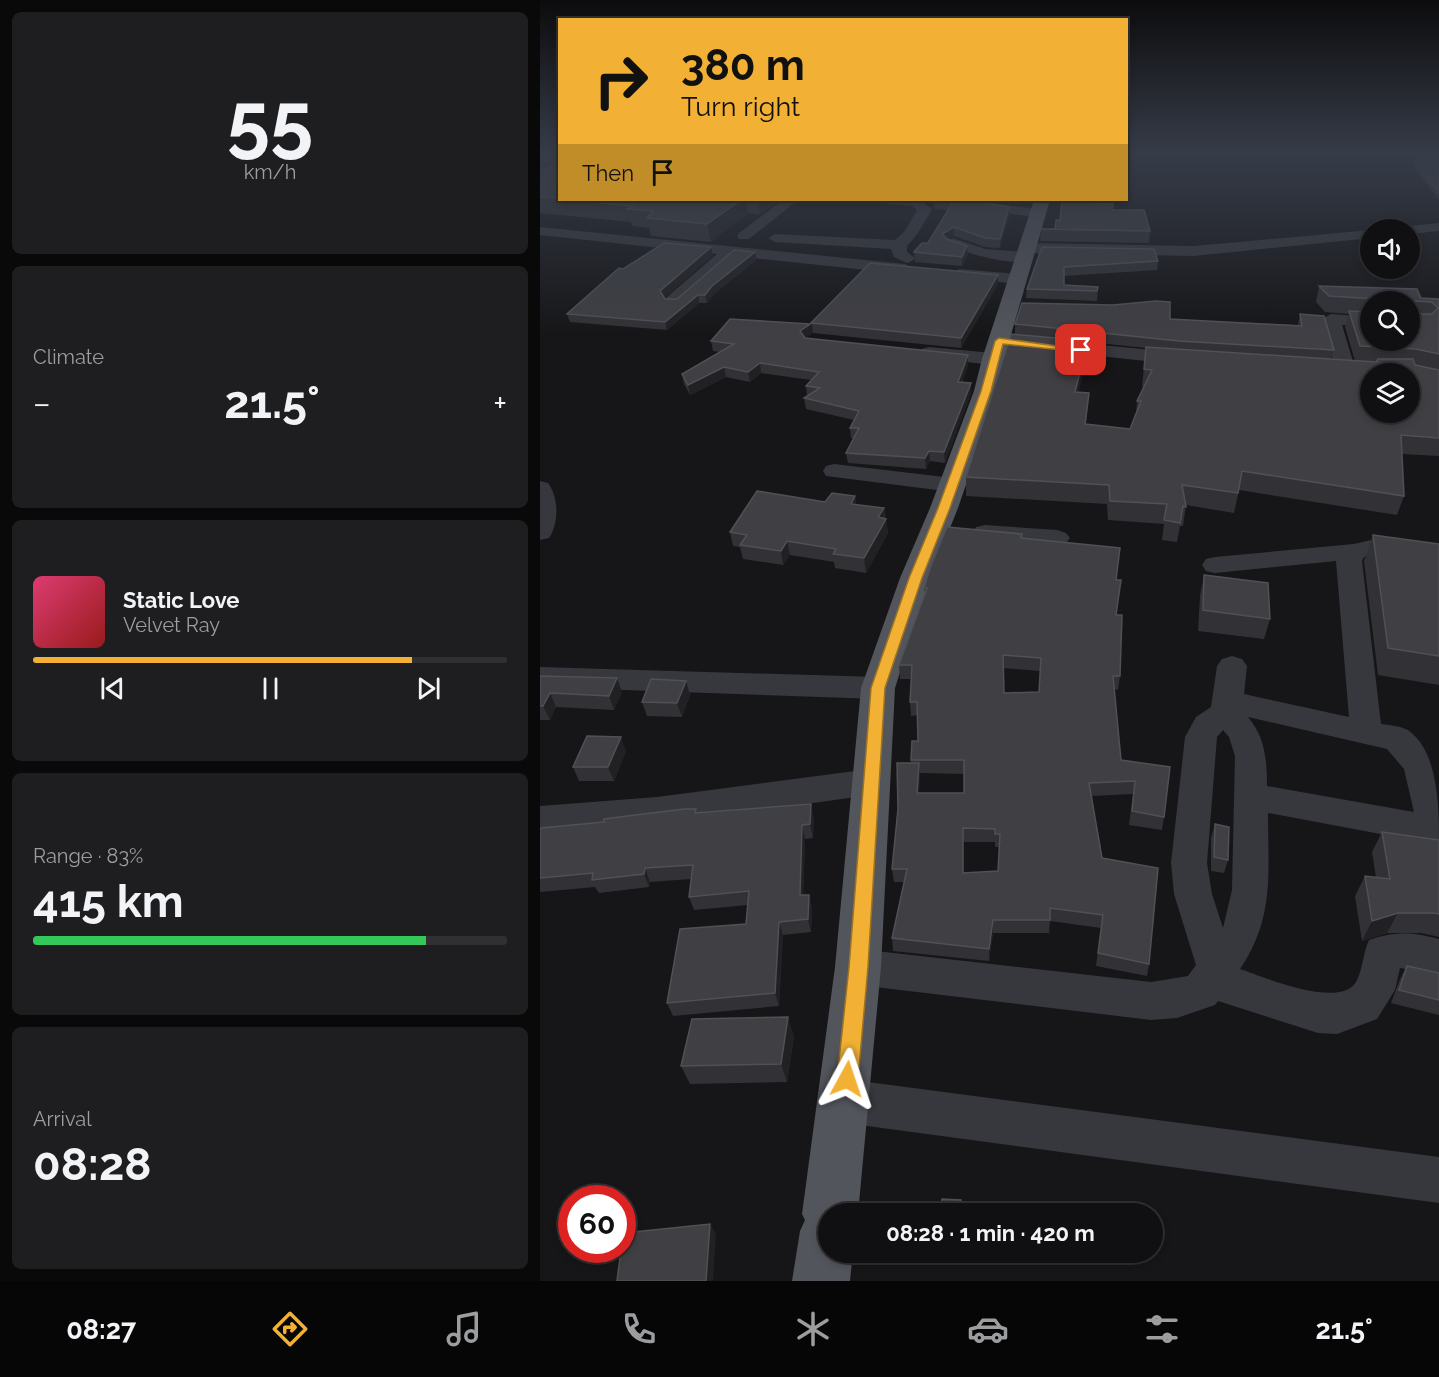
<!DOCTYPE html>
<meta charset="utf-8">
<style>
:root{--surface:#101012;--page:#1e1e20;--text:#f1f3f6;--muted:#9c9d9f;--line:#303032;--accent:#f2b134}
body{margin:0;font-family:Raleway,sans-serif;background:var(--page);color:var(--text);height:100vh;display:flex;flex-direction:column;font-size:22px;white-space:nowrap}
*{box-sizing:border-box;margin:0}
p{font-size:20px;color:var(--muted)}
.icon{flex:none;width:33px;height:33px;fill:none;stroke:currentColor;stroke-width:2;stroke-linecap:round;stroke-linejoin:round}
.map{position:relative;flex:1;overflow:hidden}
.drawer{display:flex;flex-direction:column;gap:12px;padding:12px;background:#09090a;width:540px}
.drawer>*{flex:none}
.top-card{position:absolute;left:18px;top:18px;width:570px;height:183px;border-radius:0px;box-shadow:0 3px 9px #0003,0 0 0 2px var(--line);background:#f2b134;color:#111;overflow:hidden}
.tools{position:absolute;left:820px;top:219px;display:grid;gap:12px}
.tools a{display:grid;place-items:center;width:60px;height:60px;border-radius:50%;background:var(--surface);box-shadow:0 3px 9px #0003,0 0 0 2px var(--line);font-size:30px}
.speed{position:absolute;left:18px;top:1185px;display:flex;gap:12px;font-size:30px;font-weight:700;text-align:center}
.speed>*{display:grid;place-content:center;width:78px;height:78px;border-radius:50%;background:var(--surface);box-shadow:0 3px 9px #0003,0 0 0 2px var(--line);line-height:1}
.speed .limit{border:9px solid #d22;background:#fff;color:#111}
.pin{position:absolute;display:grid;place-items:center;width:51px;height:51px;color:#fff;margin:-26px;border-radius:12px;box-shadow:0 3px 9px #0006}
.me{position:absolute;width:66px;margin:-33px;rotate:5deg;stroke-linejoin:round;filter:drop-shadow(0 0 4px #0008)}
.turn{display:flex;align-items:center;gap:21px;height:126px;padding:0 24px;font-size:27px}
.turn .icon{width:78px;height:78px;stroke-width:2.5}
.turn b{display:block;font-size:42px;line-height:51px}
.then{display:flex;align-items:center;height:57px;padding:0 24px;background:#0003;gap:12px;font-size:22px}
.big{font-size:45px;font-weight:700;line-height:1.1}
.drawer .card{flex:1;display:flex;flex-direction:column;justify-content:center;gap:9px;min-width:0;padding:0 21px;border-radius:9px;background:var(--page)}
.drawer .dial{align-items:center;gap:0}
.dial b{font-size:78px;line-height:1}
.song{display:flex;align-items:center;gap:18px}
.cover{width:72px;height:72px;border-radius:9px;background:linear-gradient(135deg,hsl(340 70% 55%),hsl(0 70% 35%))}
.played{height:6px;border-radius:3px;background:linear-gradient(90deg,var(--accent) 80%,var(--line) 80%)}
.keys{display:flex;justify-content:space-around;direction:ltr}
.heat{display:flex;justify-content:space-between;align-items:center;font-size:33px;direction:ltr}
.charge{height:9px;border-radius:4px;background:linear-gradient(90deg,#34c759 83%,var(--line) 0)}
.trip{position:absolute;left:278px;top:1203px;width:345px;height:60px;border-radius:30px;background:var(--surface);box-shadow:0 3px 9px #0003,0 0 0 2px var(--line);font-weight:700;line-height:60px;text-align:center}
.tab-bar{display:flex;height:96px;justify-content:space-around;align-items:center;background:#060607;color:var(--muted)}
.tab-bar .icon{width:42px;height:42px}
.tab-bar .selected{color:var(--accent)}
.tab-bar b{font-size:27px;color:var(--text)}
main{display:flex;flex:1;min-height:0}
.map>svg:first-child{display:block}
</style>
<main>
<section class="drawer">
<div class="card dial"><b>55</b><p>km/h</p></div>
<div class="card"><p>Climate</p>
<div class="heat"><a>−</a><b class="big">21.5°</b><a>+</a></div>
</div>
<div class="card">
<div class="song"><i class="cover"></i><div><b>Static Love</b><p>Velvet Ray</p></div></div>
<div class="played"></div>
<div class="keys"><svg class="icon" aria-label="previous" viewBox="0 0 24 24"><path d="M18 5L8 12l10 7zM5 5v14"/></svg><svg class="icon" aria-label="pause" viewBox="0 0 24 24"><path d="M8 5v14M16 5v14"/></svg><svg class="icon" aria-label="next" viewBox="0 0 24 24"><path d="M6 5l10 7-10 7zM19 5v14"/></svg></div>
</div>
<div class="card"><p>Range · 83%</p><b class="big">415 km</b><div class="charge"></div></div>
<div class="card"><p>Arrival</p><b class="big">08:28</b></div>
</section>
<div class="map">
<svg width="899" height="1281" viewBox="0 0 899 1281">
<rect width="100%" height="100%" fill="#161618"/>
<g fill="none" stroke-linecap="round" stroke-linejoin="round">
<g fill="#37383d" fill-rule="evenodd">
<path d="M243,200H258L209,239H199L197,236L199,233Z"/>
<path d="M339,200H380L392,209L378,233L367,246V252L375,258L372,261L367,263L354,257L351,249L235,242L228,238L235,234L355,240L365,231L377,210L372,206L340,203Z"/>
<path d="M432,200H447L453,203L497,209L504,213L497,217L449,211Z"/>
<path d="M899,223V231L870,234V230H863L870,226Z"/>
<path d="M0,227L365,264L373,269L365,274L194,256L139,305H127L124,301L127,297L177,254L0,235Z"/>
<path d="M831,230V238L654,256L487,253L479,248L487,243L654,246Z"/>
<path d="M413,238L445,249L484,252L492,257C480,270 424,252 408,246L405,243Z"/>
<path d="M420,269L478,274L486,279L478,284L414,277L412,274L414,271Z"/>
<path d="M791,314L831,317V327L802,325L815,368L812,372H798L795,368L782,319Z"/>
<path d="M510,340L643,353L652,359L643,365L503,350L501,346Z"/>
<path d="M389,347L453,353L462,359L453,365L382,357L380,353L382,349Z"/>
<path d="M294,464L413,478L421,480L425,485L421,490L413,492L286,476L283,471L286,466Z"/>
<path d="M0,481L8,483C19,498 19,523 9,538L0,540Z"/>
<path d="M445,525L517,530L526,533L530,538L526,543L517,546L436,537L433,532L436,527Z"/>
<path d="M840,538L899,547V563L840,554L824,557L822,561L841,724C849,725 860,726 868,730C899,752 899,808 899,845L728,813C728,872 735,918 700,969C724,977 803,1011 817,980C823,968 823,953 829,940C855,931 873,932 899,939V975L860,968L855,990L837,1019L797,1034L778,1033L678,1001L675,1005L637,1018L611,1020L318,985L304,980L298,967L304,954L318,949L611,982L648,976L656,965L634,894L631,863L645,737L656,717L671,707L677,666L682,659L692,656L702,659L707,666L704,694L809,717L796,561L675,573L666,571L662,565L666,559L675,557L814,544ZM708,717L847,749L864,769L874,812L727,786C727,760 725,737 708,717ZM683,730L689,737L695,756L692,890L683,928L672,894L667,863L677,737Z"/>
<path d="M0,667L338,677L349,680L353,688L349,696L338,699L0,687Z"/>
<path d="M330,769L342,773L347,782L342,791L330,795L117,825L0,834V806L117,797Z"/>
<path d="M305,1079L899,1157V1203L305,1123L289,1117L283,1101L289,1085Z"/>
</g>
<path fill="#53555c" fill-rule="evenodd" d="M494,200H510L464,359L458,391L418,508L390,578L355,688L341,967L318,1214H288V1252H313L310,1281H252L260,1231L265,1220L262,1214L295,967L321,688L360,578L390,508L434,391L442,359Z"/>
</g>
<g fill="#323236" fill-rule="evenodd">
<path d="M2,155H20V200H242L220,214L208,213L171,242L111,236L109,228L92,226L91,222L0,213V156Z"/>
<path d="M875,155H899V200L873,167L874,162L882,163L874,157Z"/>
<path d="M456,200H480L479,204Z"/>
<path d="M394,201L448,204L469,207V216L460,248L445,247L414,236L408,239L428,255L422,266L375,262L374,252L388,243L408,210L394,209Z"/>
<path d="M573,210L610,231L609,243L500,241L501,229H515L520,220Z"/>
<path d="M171,247L173,255L124,298L125,299H137L215,252L216,260L174,294L167,303H159L127,330L30,322L27,314L83,269Z"/>
<path d="M502,247L618,261L617,270L524,276V285L558,287L557,301L486,298L487,289Z"/>
<path d="M458,284L421,348L273,333L266,338L428,355V365L422,382L431,383V393L405,463L390,461L386,469L308,463L306,453L314,438H311L310,428L314,420L266,409L264,398L267,396L266,386L271,380L221,373L210,382L186,377L150,395L144,384L142,374L180,352L173,351L171,341L270,324Z"/>
<path d="M779,286L881,298L899,299V456L862,454L864,496L857,515L699,490L694,513L646,505L643,526H640L637,542L622,540L624,524L568,520L567,504L426,496V477L475,334V324L630,319L758,325L760,314L794,350L791,359L815,361L805,327L809,314L785,312L776,302ZM831,302H870L831,340ZM548,342L606,348L602,386L604,387L597,401L596,413L590,429L546,425L549,393H538L547,358Z"/>
<path d="M315,496L316,505L344,508L348,533L326,573L295,568L294,562L250,555L243,565L203,559L200,547L193,546L190,532L285,502Z"/>
<path d="M482,534V538L576,580L577,615L580,676L578,690L574,689L581,760L624,817L622,830L589,825L593,794L551,796L562,858L609,964L607,976L556,966L561,928L510,921L509,933H453L449,961L353,951L352,938L364,882H354L352,869L371,760L378,741V715L371,716L370,702L371,679H360L359,665L385,593L384,588ZM463,668L500,671L499,692L464,693ZM380,773L424,774V793H379ZM423,842H455V847H459L458,871L423,873Z"/>
<path d="M833,535L899,544V685L838,675L824,561Z"/>
<path d="M664,575L730,619L724,639L658,631L660,596Z"/>
<path d="M0,676L82,692L74,710L16,707L10,720H0Z"/>
<path d="M146,681L150,695L142,717L107,716L102,702Z"/>
<path d="M86,751L74,781H39L33,767Z"/>
<path d="M156,809L157,813L274,818L273,838L265,839L263,895H269L272,908L271,932L243,935L239,1006L133,1016L127,1003L206,924L208,905L154,910L149,897L151,879L110,882L109,887L59,893L55,887L0,892V831Z"/>
<path d="M675,824L688,860L684,873L671,871V838Z"/>
<path d="M842,832L899,840V937L881,933H847L822,941L815,896L825,876L836,877L832,852Z"/>
<path d="M867,966L899,973V1015L851,1003L860,979Z"/>
<path d="M254,1036L247,1082L150,1084L141,1066Z"/>
</g>
<g fill="#212124">
<path d="M6,155H16L19,167L0,175V157Z"/>
<path d="M201,200H206L208,213L171,242L167,224Z"/>
<path d="M218,200H242L220,214Z"/>
<path d="M469,207V216L460,248V239Z"/>
<path d="M414,227V236L403,243L402,234Z"/>
<path d="M427,246L428,255L422,266V257Z"/>
<path d="M171,247L173,255L122,300L120,291Z"/>
<path d="M215,252L216,260L174,294L167,303L165,295L172,286Z"/>
<path d="M458,275V284L421,348V338Z"/>
<path d="M158,295L159,303L127,330L125,322Z"/>
<path d="M272,323L273,333L262,341L260,331Z"/>
<path d="M548,341L547,358L534,410L535,392Z"/>
<path d="M428,355V365L419,392L418,382Z"/>
<path d="M220,363L221,373L210,382L208,372Z"/>
<path d="M184,367L186,377L150,395L148,385Z"/>
<path d="M431,383V393L405,463L404,452Z"/>
<path d="M389,451L390,461L386,469L385,458Z"/>
<path d="M315,496L317,510L311,504Z"/>
<path d="M344,508L345,522L346,519L348,533L326,573L324,558L338,517Z"/>
<path d="M247,541L250,555L243,565L241,551Z"/>
<path d="M77,678L82,692L74,710L69,696Z"/>
<path d="M146,681L150,695L142,717L137,703Z"/>
<path d="M10,693L16,707L10,720L3,706Z"/>
<path d="M81,737L86,751L74,781L68,767Z"/>
<path d="M379,763L380,776L378,806L377,793Z"/>
<path d="M271,804L274,818L273,838L270,824Z"/>
<path d="M262,825L265,839L263,908L260,895Z"/>
<path d="M105,868L110,882L109,887L104,874Z"/>
<path d="M269,895L272,908L271,932L268,919Z"/>
<path d="M858,913L847,933L822,941L832,921Z"/>
<path d="M453,920V933L449,961V949Z"/>
<path d="M239,922L243,935L239,1006L235,993Z"/>
<path d="M248,1017L254,1036L247,1082L241,1064Z"/>
<path d="M170,1224L176,1234L173,1281H166Z"/>
</g>
<g fill="#3f3f44" stroke="#4f5156" stroke-width="1.5" fill-rule="evenodd">
<path d="M18,155H20V198L0,197V171L16,164Z"/>
<path d="M880,155H899V193L874,162L890,163Z"/>
<path d="M31,200H201L167,224L107,218L114,211L87,209L93,206Z"/>
<path d="M395,200H440L448,204L469,207L460,239L445,238L414,227L402,234L407,239L427,246L422,257L374,252L382,243H388L413,202L394,201Z"/>
<path d="M522,200L573,204L572,210H604L610,231L501,229H515L516,220H520Z"/>
<path d="M124,243L171,247L120,291L125,299H137L194,250L215,252L172,286L165,295H158L125,322L27,314L79,268L83,269Z"/>
<path d="M502,247L614,249L618,261L524,267V285L558,287L557,291L487,289Z"/>
<path d="M330,263L458,275L421,338L272,323L260,331L265,338L428,355L418,382L431,383L404,452L389,451L385,458L306,453L319,428H310L319,411L264,398L280,388L266,386L279,372L220,363L208,372L184,367L148,385L142,374L194,344L171,341L190,319L270,324Z"/>
<path d="M779,286L877,289L881,298L899,299V354L876,349L820,346L809,311L831,312V340H870V302H837V299L789,296ZM875,301L892,302L898,308L892,314H874Z"/>
<path d="M616,301L630,302V319L762,326L760,314L784,316L794,350L639,341L475,324L482,303L573,305Z"/>
<path d="M471,334L548,341L535,392L549,393L545,424L590,429L601,401H597L612,370L604,369L606,347L836,362L838,359H873L875,365L899,370V438L861,435L864,496L702,471L698,493L642,485L646,507L643,506L640,523L624,520L627,504L570,501L569,485L426,477ZM831,374H870V412H831Z"/>
<path d="M217,491L285,502L292,493L315,496L311,504L344,508L338,517L346,519L324,558L293,554L296,549L247,541L241,551L200,545L207,535L190,532Z"/>
<path d="M407,527L482,534L481,538L580,548L576,580H581L576,615H582L580,676H573L581,760L630,767L624,817L592,811L595,781L549,783L562,858L618,868L609,964L558,953L563,915L510,908V920H453L449,949L352,938L367,869H352L358,809L357,763H379L377,793H424V760H371L372,741H378L377,702H370L372,665H359L387,588H384L391,566ZM463,655L501,658L499,692L464,693ZM423,828L455,829V834H460L458,871L423,873Z"/>
<path d="M833,535L899,544V656L848,648Z"/>
<path d="M664,575L728,583L730,619L663,610Z"/>
<path d="M0,676L77,678L69,696L10,693L3,706H0Z"/>
<path d="M111,679L146,681L137,703L102,702Z"/>
<path d="M47,736L81,737L68,767H33Z"/>
<path d="M271,804L270,824L262,825L260,895H269L268,919L239,922L235,993L127,1003L140,929L206,924L209,891L149,897L153,865L105,868L104,874L52,880L53,873L0,878V831L1,828L64,822V819L144,809H156L155,813Z"/>
<path d="M675,824L689,827L688,860L674,857Z"/>
<path d="M842,832L899,840V914L893,913H858L832,921L825,876L850,879Z"/>
<path d="M867,966L899,973V1000L859,990Z"/>
<path d="M248,1017L241,1064L141,1066L152,1019Z"/>
<path d="M402,1199L421,1200V1214H401Z"/>
<path d="M170,1224L166,1281H77L81,1250H82L84,1233Z"/>
</g>
<linearGradient id="sky" x2="0" y2="1"><stop stop-color="#0c0c0d"/><stop offset="0.46" stop-color="#363c48"/><stop offset="1" stop-color="#363c48" stop-opacity="0"/></linearGradient>
<rect width="899" height="334" fill="url(#sky)"/>
<path fill="#f2b134" stroke="#9d7322" stroke-width="1.5" d="M459,338L545,350L541,352L463,344L451,391L410,508L382,578L345,688L328,967L318,1079L315,1086L307,1089L300,1086L297,1079L309,967L331,688L369,578L398,508L441,391L455,341Z"/>
</svg>
<div class="tools">
<a><svg class="icon" aria-label="sound" viewBox="0 0 24 24"><path d="M4 9h4l5-4v14l-5-4H4zM17 9q2 3 0 6"/></svg></a>
<a><svg class="icon" aria-label="search" viewBox="0 0 24 24"><circle cx="10" cy="10" r="6"/><path d="M15 15l6 6"/></svg></a>
<a><svg class="icon" aria-label="layers" viewBox="0 0 24 24"><path d="M12 4l9 5-9 5-9-5zM3 14l9 5 9-5"/></svg></a>
</div>
<div class="speed"><div class="limit">60</div></div>
<div class="pin" style="left:541px;top:350px;background:#d93025"><svg class="icon" aria-label="arrive" viewBox="0 0 24 24"><path d="M6 21V4h12l-3 4 3 4H6"/></svg></div>
<svg class="me" style="left:307px;top:1079px" viewBox="-20 -20 40 40"><path d="M0-17L14 15 0 8-14 15z" fill="#f2b134" stroke="#fff" stroke-width="4"/></svg>
<div class="trip">08:28 · 1 min · 420 m</div>
<div class="top-card">
<div class="turn"><svg class="icon" aria-label="right" viewBox="0 0 24 24"><path d="M7 20v-9h11M14 6l5 5-5 5"/></svg><div><b>380 m</b>Turn right</div></div>
<div class="then">Then<svg class="icon" aria-label="arrive" viewBox="0 0 24 24"><path d="M6 21V4h12l-3 4 3 4H6"/></svg></div>
</div>
</div>
</main>
<nav class="tab-bar">
<b>08:27</b>
<svg class="icon selected" aria-label="directions" viewBox="0 0 24 24"><path d="M12 3l9 9-9 9-9-9zM9 14v-3h6M13 9l2 2-2 2"/></svg>
<svg class="icon" aria-label="music" viewBox="0 0 24 24"><path d="M9 18V5l10-2v13"/><circle cx="6" cy="18" r="3"/><circle cx="16" cy="16" r="3"/></svg>
<svg class="icon" aria-label="phone" viewBox="0 0 24 24"><path d="M5 4h4l2 5-3 2q2 4 5 5l2-3 5 2v4C11 20 4 13 5 4z"/></svg>
<svg class="icon" aria-label="climate" viewBox="0 0 24 24"><path d="M12 3v18M4 7l16 10M4 17L20 7"/></svg>
<svg class="icon" aria-label="car" viewBox="0 0 24 24"><path d="M5 17H2v-5l4-1 3-4h7l3 4 3 1v5h-3M9 17h6M6 11h13"/><circle cx="7" cy="17" r="2"/><circle cx="17" cy="17" r="2"/></svg>
<svg class="icon" aria-label="filters" viewBox="0 0 24 24"><path d="M4 7h16M4 17h16"/><circle cx="9" cy="7" r="2"/><circle cx="15" cy="17" r="2"/></svg>
<b>21.5°</b>
</nav>
